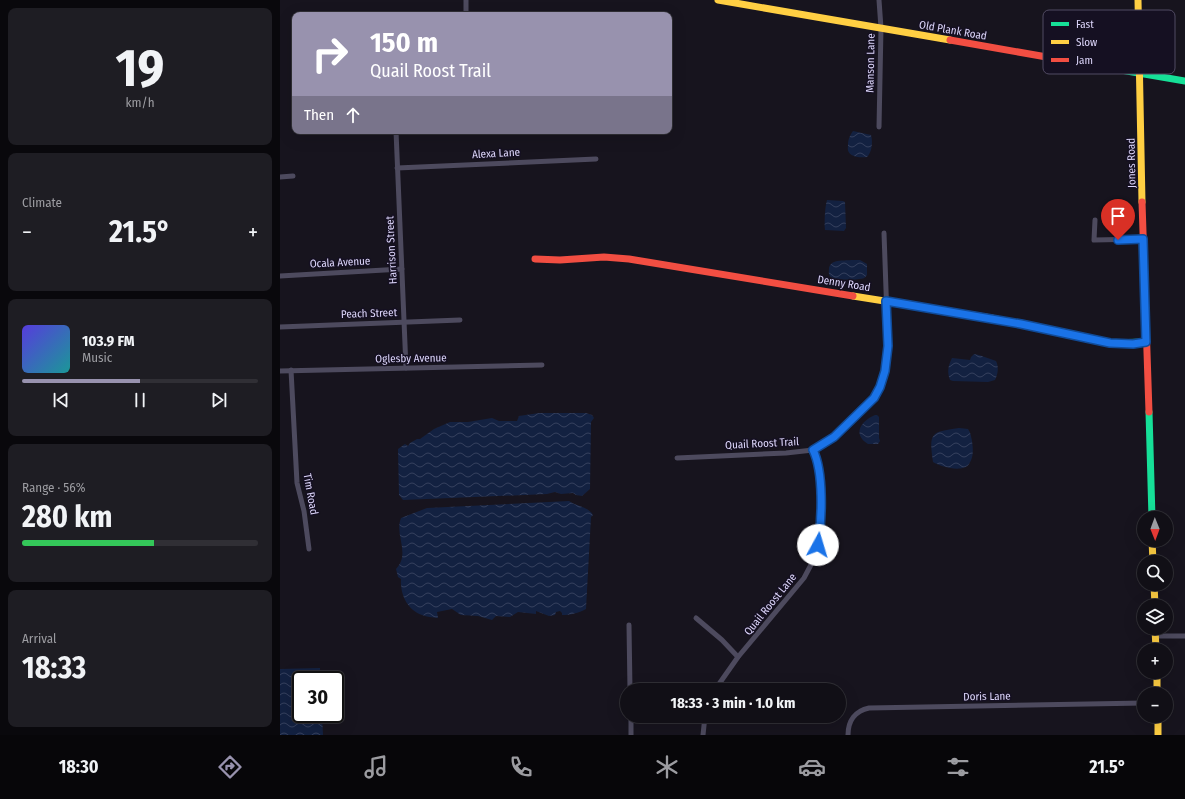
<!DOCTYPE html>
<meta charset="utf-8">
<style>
:root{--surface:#110f16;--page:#1e1d23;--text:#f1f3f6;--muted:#9c9ca1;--line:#302f35;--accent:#9892ae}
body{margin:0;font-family:"Fira Sans Condensed",sans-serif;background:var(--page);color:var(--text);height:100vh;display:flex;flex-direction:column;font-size:15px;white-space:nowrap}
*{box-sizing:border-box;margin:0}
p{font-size:13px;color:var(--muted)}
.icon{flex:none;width:22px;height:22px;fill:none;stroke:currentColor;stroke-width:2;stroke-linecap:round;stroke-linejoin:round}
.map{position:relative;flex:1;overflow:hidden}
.sheet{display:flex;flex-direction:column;gap:8px;padding:8px;background:#09080c;width:280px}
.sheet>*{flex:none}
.banner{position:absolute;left:12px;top:12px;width:380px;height:122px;border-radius:8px;box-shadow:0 4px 16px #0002,0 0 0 1px var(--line);background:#9892ae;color:#fff;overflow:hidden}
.needle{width:26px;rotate:179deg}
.tools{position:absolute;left:857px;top:511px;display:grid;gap:8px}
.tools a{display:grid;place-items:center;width:36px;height:36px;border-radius:50%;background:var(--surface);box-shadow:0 4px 16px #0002,0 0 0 1px var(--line);font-size:20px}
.speed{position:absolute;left:12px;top:671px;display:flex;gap:8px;font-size:20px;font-weight:700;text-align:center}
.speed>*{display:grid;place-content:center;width:52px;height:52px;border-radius:50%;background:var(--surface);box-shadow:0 4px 16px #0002,0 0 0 1px var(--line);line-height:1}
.speed .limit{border:2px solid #111;border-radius:6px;background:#fff;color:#111}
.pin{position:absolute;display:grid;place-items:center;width:34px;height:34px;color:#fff;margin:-41px -17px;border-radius:50% 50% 50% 0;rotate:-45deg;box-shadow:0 0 4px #0007}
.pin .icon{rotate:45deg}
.me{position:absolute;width:44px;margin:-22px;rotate:6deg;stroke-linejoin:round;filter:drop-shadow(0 0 3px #0008)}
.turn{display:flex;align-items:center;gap:14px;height:84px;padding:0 12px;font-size:18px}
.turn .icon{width:52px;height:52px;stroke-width:2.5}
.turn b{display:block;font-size:28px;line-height:34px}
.then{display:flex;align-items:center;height:38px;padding:0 12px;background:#0003;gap:8px;font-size:15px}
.big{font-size:30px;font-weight:700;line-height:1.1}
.sheet .tile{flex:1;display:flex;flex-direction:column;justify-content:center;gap:6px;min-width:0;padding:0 14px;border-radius:8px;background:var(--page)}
.sheet .dial{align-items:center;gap:0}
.dial b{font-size:52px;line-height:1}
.song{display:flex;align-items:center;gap:12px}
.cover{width:48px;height:48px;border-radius:6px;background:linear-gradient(135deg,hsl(250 70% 55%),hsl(180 70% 35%))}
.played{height:4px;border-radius:2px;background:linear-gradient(90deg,var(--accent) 50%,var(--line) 50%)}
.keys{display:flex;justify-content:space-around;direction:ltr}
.heat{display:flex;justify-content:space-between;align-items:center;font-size:22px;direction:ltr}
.charge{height:6px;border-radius:3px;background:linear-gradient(90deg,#34c759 56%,var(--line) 0)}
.trip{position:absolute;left:340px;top:683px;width:226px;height:40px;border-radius:20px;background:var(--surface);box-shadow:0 4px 16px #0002,0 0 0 1px var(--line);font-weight:700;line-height:40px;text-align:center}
.menu{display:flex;height:64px;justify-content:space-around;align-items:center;background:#070609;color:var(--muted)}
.menu .icon{width:28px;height:28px}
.menu .active{color:var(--accent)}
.menu b{font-size:18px;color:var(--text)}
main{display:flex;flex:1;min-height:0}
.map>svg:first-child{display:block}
</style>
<main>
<section class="sheet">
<div class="tile dial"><b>19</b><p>km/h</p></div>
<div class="tile"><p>Climate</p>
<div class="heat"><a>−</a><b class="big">21.5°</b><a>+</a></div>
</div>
<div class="tile">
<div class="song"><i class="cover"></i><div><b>103.9 FM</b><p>Music</p></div></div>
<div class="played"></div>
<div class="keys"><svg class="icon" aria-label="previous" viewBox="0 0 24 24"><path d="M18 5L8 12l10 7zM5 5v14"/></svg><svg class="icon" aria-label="pause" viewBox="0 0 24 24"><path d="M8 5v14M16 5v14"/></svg><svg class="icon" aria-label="next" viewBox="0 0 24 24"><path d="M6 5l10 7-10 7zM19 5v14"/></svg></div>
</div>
<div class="tile"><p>Range · 56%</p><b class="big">280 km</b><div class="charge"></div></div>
<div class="tile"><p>Arrival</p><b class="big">18:33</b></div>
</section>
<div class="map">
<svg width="905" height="735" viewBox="0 0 905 735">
<defs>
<pattern id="water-waves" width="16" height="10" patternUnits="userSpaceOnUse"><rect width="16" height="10" fill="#132141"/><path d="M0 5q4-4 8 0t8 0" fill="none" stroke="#35405d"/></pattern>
</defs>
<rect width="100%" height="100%" fill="#17141e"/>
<g fill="url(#water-waves)">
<path d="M573,131L591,135C593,142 592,152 587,157C579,158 566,157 568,146C568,140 569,137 573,131Z"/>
<path d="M547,200L563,201L565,202L566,228L564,231L545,230C544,224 545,206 547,200Z"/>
<path d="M571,260H580L587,264V275C585,278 583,279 579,279C574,280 554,280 551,277C548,275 549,271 549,268C551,259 563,261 571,260Z"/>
<path d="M694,354L699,355L716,361C719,367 718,374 715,380L708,382L673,381L670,380C667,372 668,366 672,358L690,360L691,357Z"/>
<path d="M259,413H306L312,415L314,418L311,422L310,489L302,496L296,495L293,493L281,494L275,492L267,494L123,500L119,495L118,449L125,444L128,446L130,443L137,439H140L154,429L170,422H188L212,418L219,421H237L239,416Z"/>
<path d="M595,415H597L599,417V438L600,441L598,444H588C572,434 581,421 595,415Z"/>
<path d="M679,428L688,429C691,433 691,437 692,441C693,449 694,457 689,464C683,473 661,467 653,462C649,433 650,432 679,428Z"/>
<path d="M289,501C296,506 309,507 313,515L311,517L306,609C298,613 291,615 282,615V613L280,611L276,612L275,615L269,616L256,611V614L238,612L230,617L216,616L212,620L198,616L181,615L172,609L157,612L158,618C152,617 147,617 142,615C127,610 120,594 121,579L118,577L116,569C131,553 114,535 121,518L147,508Z"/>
<path d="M40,668V680H21V714H42L43,735H0V669Z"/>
</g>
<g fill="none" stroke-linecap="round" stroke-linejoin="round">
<g stroke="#4d4a5e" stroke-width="5">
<path d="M186,0V15"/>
<path d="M599,127L601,28L599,0"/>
<path d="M116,131L126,368"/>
<path d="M117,168L316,159"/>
<path d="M0,177L13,176"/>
<path d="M815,220L814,240L863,239"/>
<path d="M0,276L122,269"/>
<path d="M0,327L180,320"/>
<path d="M11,370L17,483L24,511L29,549"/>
<path d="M0,371L262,365"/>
<path d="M397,458L506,453L533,450L554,437L594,398L600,387L603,379L606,366L608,346L604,233"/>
<path d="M416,618L442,640L458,657"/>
<path d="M349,625L350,690"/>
<path d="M876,636H905"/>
<path d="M435,690L439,684L458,657L524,578L533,561L538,545L540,532L541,498L539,465L533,450"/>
<path d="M351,716V735"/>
<path d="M423,735L425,716"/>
<path d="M568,735C568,721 575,711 589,708L864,703"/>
</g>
<g stroke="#16e098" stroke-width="7">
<path d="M841,70L905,81"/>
<path d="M747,325L830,343L866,342"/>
<path d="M869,412L872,518"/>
</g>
<g stroke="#ffcf43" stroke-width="7">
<path d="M438,0L670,40"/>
<path d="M858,0L862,202"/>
<path d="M573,296L711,318L747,325"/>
<path d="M872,540L873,562"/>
<path d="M874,584L875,606"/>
<path d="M875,628L876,650"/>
<path d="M877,672V694"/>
<path d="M878,716V735"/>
</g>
<g stroke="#f24e42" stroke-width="7">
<path d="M670,40L841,70"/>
<path d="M862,202L869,412"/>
<path d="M255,259L280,260L324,257L349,259L573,296"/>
</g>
</g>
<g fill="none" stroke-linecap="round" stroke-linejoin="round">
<g stroke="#114b97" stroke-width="10">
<path id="route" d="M538,545C542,520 544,472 533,450L554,437L594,398L600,387L605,371L608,346L606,301L741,324L830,343L853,344L866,342L863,239L838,240"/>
</g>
<use href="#route" stroke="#1a73e8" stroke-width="7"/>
</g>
<g text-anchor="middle" stroke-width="3" stroke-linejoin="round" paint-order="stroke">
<g font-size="11" fill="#ddd6fb" stroke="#151022">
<text transform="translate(673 30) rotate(10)" y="4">Old Plank Road</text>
<text transform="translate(590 63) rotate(-89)" y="4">Manson Lane</text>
<text transform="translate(216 153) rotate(-3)" y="4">Alexa Lane</text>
<text transform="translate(851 163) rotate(-91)" y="4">Jones Road</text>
<text transform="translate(111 250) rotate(-93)" y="4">Harrison Street</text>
<text transform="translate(60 262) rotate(-3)" y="4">Ocala Avenue</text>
<text transform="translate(564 283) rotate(9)" y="4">Denny Road</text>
<text transform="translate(89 313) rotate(-2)" y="4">Peach Street</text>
<text transform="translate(131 358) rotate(-1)" y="4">Oglesby Avenue</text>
<text transform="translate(482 443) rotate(-3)" y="4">Quail Roost Trail</text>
<text transform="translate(31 494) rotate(80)" y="4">Tim Road</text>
<text transform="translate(490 604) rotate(-51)" y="4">Quail Roost Lane</text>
<text transform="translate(707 696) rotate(-1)" y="4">Doris Lane</text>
</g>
</g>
<rect x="763" y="10" width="132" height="64" rx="6" fill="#151022" stroke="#514b63" stroke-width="1"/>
<rect x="771" y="22" width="18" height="4" fill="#16e098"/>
<rect x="771" y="40" width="18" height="4" fill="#ffcf43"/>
<rect x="771" y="58" width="18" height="4" fill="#f24e42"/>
<g font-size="11" fill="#ddd6fb">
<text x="796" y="28">Fast</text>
<text x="796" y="46">Slow</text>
<text x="796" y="64">Jam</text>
</g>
</svg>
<div class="tools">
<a><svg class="needle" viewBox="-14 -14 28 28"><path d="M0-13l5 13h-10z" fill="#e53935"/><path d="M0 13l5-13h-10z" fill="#9c9ca1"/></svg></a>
<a><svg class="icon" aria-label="search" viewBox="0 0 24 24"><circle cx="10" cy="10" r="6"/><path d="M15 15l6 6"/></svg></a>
<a><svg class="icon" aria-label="layers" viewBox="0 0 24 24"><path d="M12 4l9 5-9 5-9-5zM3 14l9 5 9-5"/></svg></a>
<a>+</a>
<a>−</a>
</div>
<div class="speed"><div class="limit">30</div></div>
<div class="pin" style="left:838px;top:240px;background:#d93025"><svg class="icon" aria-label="arrive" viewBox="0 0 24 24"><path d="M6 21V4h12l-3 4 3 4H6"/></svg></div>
<svg class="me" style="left:538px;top:545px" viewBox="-20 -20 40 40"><circle r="19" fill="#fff"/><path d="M0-13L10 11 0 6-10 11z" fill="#1a73e8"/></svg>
<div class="trip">18:33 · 3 min · 1.0 km</div>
<div class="banner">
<div class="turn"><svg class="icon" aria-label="right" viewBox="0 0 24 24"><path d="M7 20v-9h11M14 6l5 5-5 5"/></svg><div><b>150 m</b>Quail Roost Trail</div></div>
<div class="then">Then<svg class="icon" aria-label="ahead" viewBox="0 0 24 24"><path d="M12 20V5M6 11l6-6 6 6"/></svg></div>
</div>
</div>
</main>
<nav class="menu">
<b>18:30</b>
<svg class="icon active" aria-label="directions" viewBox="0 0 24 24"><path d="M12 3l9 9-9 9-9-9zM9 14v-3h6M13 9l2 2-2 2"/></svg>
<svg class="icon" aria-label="music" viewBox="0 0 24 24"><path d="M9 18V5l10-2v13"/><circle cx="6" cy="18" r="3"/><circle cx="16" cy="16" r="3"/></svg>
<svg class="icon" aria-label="phone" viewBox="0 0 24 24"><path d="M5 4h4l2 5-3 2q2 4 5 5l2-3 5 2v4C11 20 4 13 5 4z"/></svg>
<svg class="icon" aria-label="climate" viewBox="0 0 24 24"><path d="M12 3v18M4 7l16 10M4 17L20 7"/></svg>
<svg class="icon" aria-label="car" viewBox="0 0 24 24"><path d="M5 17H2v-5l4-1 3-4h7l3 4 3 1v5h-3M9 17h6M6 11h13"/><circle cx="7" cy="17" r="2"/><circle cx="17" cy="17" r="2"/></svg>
<svg class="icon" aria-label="filters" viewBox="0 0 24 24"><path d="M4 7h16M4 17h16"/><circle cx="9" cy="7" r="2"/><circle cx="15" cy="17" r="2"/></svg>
<b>21.5°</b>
</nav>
